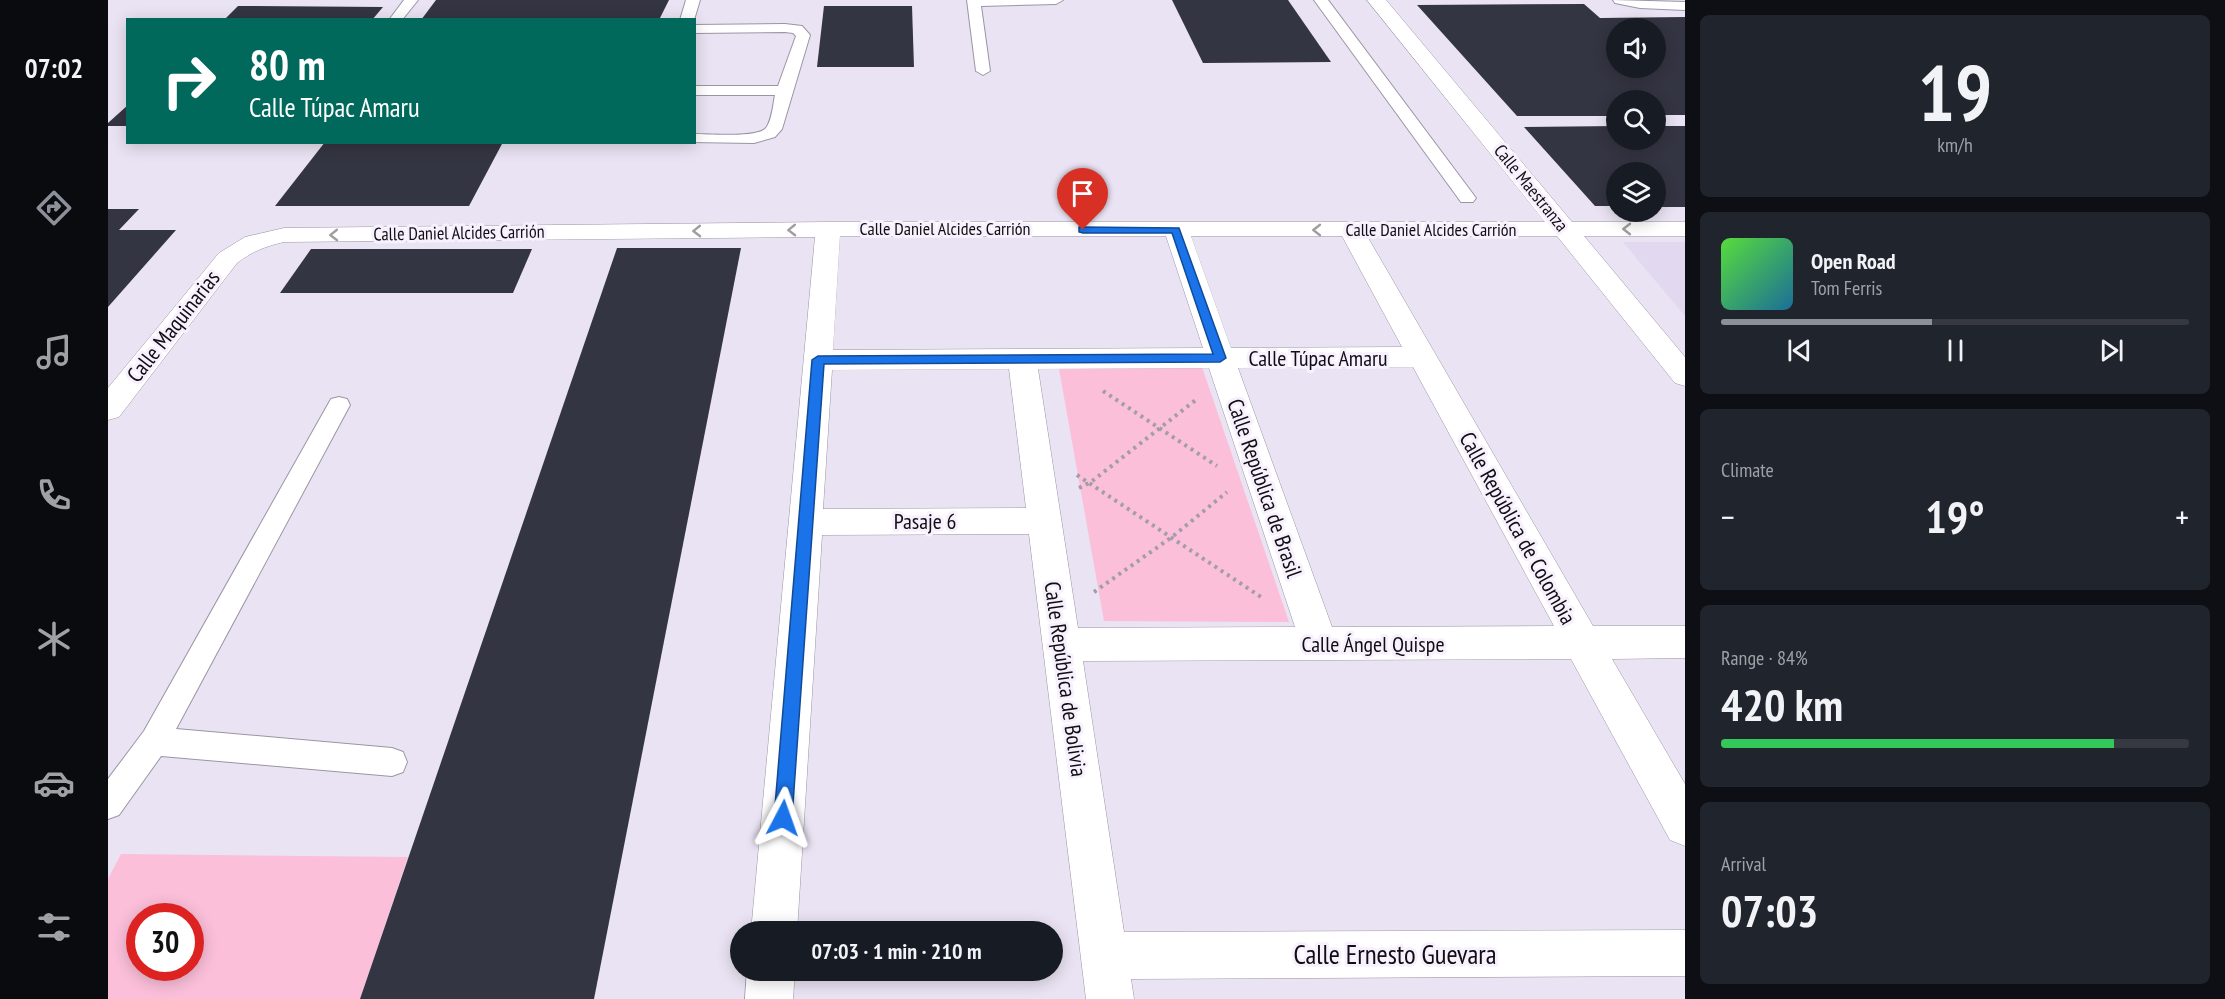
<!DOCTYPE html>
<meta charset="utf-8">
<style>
:root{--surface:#171b24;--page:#20242c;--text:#f1f3f6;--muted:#9ea1a6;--line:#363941;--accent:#8c9099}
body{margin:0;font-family:"PT Sans Narrow",sans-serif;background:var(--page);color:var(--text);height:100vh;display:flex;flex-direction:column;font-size:22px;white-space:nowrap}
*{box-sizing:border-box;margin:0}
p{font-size:20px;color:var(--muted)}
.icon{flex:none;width:33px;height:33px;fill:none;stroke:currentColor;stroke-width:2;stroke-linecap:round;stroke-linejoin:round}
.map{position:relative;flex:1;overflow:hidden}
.panel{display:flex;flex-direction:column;gap:15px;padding:15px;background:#0d0f14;width:540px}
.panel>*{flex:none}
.banner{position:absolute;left:18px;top:18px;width:570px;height:126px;border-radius:0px;box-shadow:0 3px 15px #0003;background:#00695c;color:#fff;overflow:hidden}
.controls{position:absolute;left:1498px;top:18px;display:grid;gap:12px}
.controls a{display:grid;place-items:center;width:60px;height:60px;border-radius:50%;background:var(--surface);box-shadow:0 3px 15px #0003;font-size:30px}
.speed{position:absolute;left:18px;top:903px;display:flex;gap:12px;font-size:30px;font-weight:700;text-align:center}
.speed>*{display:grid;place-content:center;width:78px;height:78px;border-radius:50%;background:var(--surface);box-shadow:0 3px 15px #0003;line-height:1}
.speed .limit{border:9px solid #d22;background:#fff;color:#111}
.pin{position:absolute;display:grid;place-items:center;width:51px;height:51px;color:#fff;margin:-62px -26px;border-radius:50% 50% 50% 0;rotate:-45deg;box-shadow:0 0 6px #0007}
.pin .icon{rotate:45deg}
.me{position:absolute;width:66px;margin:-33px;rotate:4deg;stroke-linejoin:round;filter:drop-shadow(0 0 4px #0008)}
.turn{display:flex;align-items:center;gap:21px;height:126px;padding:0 24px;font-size:27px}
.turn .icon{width:78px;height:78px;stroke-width:2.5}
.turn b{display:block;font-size:42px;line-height:51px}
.big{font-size:45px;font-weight:800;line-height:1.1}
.panel .card{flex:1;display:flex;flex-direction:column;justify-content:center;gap:9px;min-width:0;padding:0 21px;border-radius:9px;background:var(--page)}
.panel .dial{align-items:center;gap:0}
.dial b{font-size:78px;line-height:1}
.song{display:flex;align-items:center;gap:18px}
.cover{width:72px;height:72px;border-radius:9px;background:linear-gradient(135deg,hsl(110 70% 55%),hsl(200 70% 35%))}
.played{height:6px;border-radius:3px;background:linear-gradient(90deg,var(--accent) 45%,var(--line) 45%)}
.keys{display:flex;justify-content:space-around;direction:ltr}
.heat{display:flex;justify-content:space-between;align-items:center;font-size:33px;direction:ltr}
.charge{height:9px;border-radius:4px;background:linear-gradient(90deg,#34c759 84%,var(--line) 0)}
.trip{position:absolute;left:622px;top:921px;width:333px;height:60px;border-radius:30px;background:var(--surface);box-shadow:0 3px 15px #0003;font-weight:800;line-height:60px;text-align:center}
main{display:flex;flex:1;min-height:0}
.dock{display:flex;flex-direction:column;width:108px;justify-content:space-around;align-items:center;background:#090b0e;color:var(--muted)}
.dock .icon{width:42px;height:42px}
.dock .active{color:var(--accent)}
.dock b{font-size:27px;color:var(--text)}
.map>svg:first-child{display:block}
</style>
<main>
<nav class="dock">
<b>07:02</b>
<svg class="icon active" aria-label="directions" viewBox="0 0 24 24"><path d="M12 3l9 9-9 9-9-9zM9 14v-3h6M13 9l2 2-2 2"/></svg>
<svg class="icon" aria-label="music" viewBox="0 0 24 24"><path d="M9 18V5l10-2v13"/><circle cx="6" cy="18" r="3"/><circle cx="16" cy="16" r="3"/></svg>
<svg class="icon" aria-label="phone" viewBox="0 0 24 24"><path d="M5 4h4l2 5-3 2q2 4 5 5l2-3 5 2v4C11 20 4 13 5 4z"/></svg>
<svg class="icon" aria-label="climate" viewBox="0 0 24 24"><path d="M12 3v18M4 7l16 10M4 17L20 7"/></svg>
<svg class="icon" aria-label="car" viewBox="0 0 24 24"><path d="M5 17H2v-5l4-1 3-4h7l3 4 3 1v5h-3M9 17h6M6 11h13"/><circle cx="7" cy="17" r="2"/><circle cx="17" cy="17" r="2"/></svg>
<svg class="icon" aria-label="filters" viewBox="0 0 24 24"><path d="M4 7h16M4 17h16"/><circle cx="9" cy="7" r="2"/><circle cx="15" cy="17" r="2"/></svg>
</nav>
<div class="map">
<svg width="1577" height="999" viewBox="0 0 1577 999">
<rect width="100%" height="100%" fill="#eae3f3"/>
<path fill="#e2d8ef" d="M1515,242H1577V316Z"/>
<g fill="#fbbfd9" fill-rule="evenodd">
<path d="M1094,367L1181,622L996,621L951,369Z"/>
<path d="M13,854L300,857L252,999H0V879ZM32,916H82V968H32Z"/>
</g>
<g fill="#343542" fill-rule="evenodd">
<path d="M328,0H561L551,20H313Z"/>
<path d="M1064,0H1180L1223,62L1095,63Z"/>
<path d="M1476,4L1492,18L1577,17V115H1548V100H1509V116H1409L1309,5ZM1509,28H1548V68H1509Z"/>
<path d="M130,6L275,7L264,20H116Z"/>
<path d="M716,6H804L806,67H709Z"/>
<path d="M20,105V126H0V123Z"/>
<path d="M1509,126V140H1548V126H1577V207H1548V172H1509V206H1487L1416,127Z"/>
<path d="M217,142H395L361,206H167Z"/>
<path d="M0,209H31L11,230H68L0,307Z"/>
<path d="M509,248H633L486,999H252Z"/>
<path d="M203,249H424L405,293H172Z"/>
</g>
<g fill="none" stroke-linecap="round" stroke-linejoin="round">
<g stroke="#9b95a3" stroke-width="2">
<g id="lane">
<path d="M296,0H310L294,20H281Z"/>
<path d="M578,0H592L586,20H572Z"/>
<path d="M859,0H955L948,4L873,6L882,71L875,75L868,71Z"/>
<path d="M1206,0H1220L1365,194L1368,198L1365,202H1353Z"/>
<path d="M1505,0L1577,2V10L1532,8L1507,3Z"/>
<path d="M677,24L694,26L702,35L674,129L667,137L646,143L581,142H586V134C601,134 649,138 658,128C664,120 665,105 667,95H586V86H670L688,36L685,33L677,32L586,33V25Z"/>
<path d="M231,397L239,399L242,405L68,729L284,748L295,752L299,762L295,772L284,776L53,756L11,815L0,819V779L36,731L223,399Z"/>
</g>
</g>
<g stroke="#9b95a3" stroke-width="1">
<g id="street">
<path d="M1259,0H1278L1464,222H1577V236H1476L1577,357V386L1567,383L1449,236H1259L1485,626H1577V658L1504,659L1577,784V846L1562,840L1463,659L975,661L1016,932L1577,930V976L1023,979L1026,999H978L921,534L714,535L689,932H643L707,237L176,242C158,246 143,252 129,263L11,417L0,420V388L111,253L137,237L176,228L720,222H1437ZM732,236H1058L1095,348L725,350ZM1083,236H1234L1294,347L1123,348ZM1305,367L1446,626L1224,627L1130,368ZM1101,368L1187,627L970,628L930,369ZM901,369L918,508L715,509L724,370Z"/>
<path d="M639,970H687L685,999H637Z"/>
</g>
</g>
<g stroke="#a29da9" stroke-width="4" stroke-dasharray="3 4.5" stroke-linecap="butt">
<path d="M995,391L1109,466"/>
<path d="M969,475L1153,597"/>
<path d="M971,488L983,482L1089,399"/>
<path d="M986,592L1064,537L1119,492"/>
</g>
<use href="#lane" fill="#fff" fill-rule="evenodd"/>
<use href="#street" fill="#fff" fill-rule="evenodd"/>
</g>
<defs><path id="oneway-chevron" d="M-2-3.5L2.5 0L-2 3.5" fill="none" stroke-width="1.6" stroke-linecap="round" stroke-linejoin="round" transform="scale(1.5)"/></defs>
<g stroke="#9f9ea1">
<use href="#oneway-chevron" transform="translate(1519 229) rotate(180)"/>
<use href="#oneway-chevron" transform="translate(684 230) rotate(179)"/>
<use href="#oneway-chevron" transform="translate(1209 230) rotate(-180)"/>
<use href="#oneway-chevron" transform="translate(589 231) rotate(179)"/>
<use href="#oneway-chevron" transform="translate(226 235) rotate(179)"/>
</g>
<path fill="#1a73e8" stroke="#114b97" stroke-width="1.5" d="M971,227L1071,228L1118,358L1112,362L716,364L684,818L681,824L675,826L669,824L666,818L704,360L710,356L1105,354L1064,233H975L971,232Z"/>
<g text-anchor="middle" stroke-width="6" stroke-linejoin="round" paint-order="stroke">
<g font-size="18" fill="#100d13" stroke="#f7f1fe">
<text transform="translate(1423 188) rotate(51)" y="6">Calle Maestranza</text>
<text x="837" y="235">Calle Daniel Alcides Carrión</text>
<text x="1323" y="236">Calle Daniel Alcides Carrión</text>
<text transform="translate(351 233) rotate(-1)" y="6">Calle Daniel Alcides Carrión</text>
</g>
<g font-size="22" fill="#100d13" stroke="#f7f1fe">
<text transform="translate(65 326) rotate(-52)" y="8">Calle Maquinarias</text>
<text x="1210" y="366">Calle Túpac Amaru</text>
<text transform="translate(1157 488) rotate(71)" y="8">Calle República de Brasil</text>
<text x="817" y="529">Pasaje 6</text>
<text transform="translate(1410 528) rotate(61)" y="8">Calle República de Colombia</text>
<text x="1265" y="652">Calle Ángel Quispe</text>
<text transform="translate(958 679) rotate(82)" y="8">Calle República de Bolivia</text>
</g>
<g font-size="27" fill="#100d13" stroke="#f7f1fe">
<text x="1287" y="964">Calle Ernesto Guevara</text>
</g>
</g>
</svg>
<div class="controls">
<a><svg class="icon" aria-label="sound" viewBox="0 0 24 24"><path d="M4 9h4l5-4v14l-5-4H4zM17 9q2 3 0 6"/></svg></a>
<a><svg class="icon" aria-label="search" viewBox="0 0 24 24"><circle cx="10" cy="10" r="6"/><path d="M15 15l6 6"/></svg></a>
<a><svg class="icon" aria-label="layers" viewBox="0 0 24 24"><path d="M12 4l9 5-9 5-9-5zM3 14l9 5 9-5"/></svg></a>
</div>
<div class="speed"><div class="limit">30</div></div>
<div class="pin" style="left:975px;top:230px;background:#d93025"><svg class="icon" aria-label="arrive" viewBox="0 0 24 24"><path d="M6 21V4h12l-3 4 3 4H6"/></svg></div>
<svg class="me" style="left:675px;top:818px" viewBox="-20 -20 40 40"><path d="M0-17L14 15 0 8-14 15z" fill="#1a73e8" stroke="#fff" stroke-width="4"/></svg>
<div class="trip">07:03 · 1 min · 210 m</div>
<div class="banner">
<div class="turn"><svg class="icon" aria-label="right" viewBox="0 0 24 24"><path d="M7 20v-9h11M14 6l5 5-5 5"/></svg><div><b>80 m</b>Calle Túpac Amaru</div></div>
</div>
</div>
<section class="panel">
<div class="card dial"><b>19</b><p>km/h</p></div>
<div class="card">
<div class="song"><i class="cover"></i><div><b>Open Road</b><p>Tom Ferris</p></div></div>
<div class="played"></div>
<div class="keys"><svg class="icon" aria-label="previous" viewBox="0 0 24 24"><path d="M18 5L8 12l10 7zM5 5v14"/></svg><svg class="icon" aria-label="pause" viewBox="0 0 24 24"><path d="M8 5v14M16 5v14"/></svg><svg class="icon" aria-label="next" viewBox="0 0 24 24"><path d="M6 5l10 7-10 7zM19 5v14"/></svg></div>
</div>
<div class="card"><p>Climate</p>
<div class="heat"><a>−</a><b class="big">19°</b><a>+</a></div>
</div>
<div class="card"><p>Range · 84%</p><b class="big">420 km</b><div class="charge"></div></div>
<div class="card"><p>Arrival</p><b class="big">07:03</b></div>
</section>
</main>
